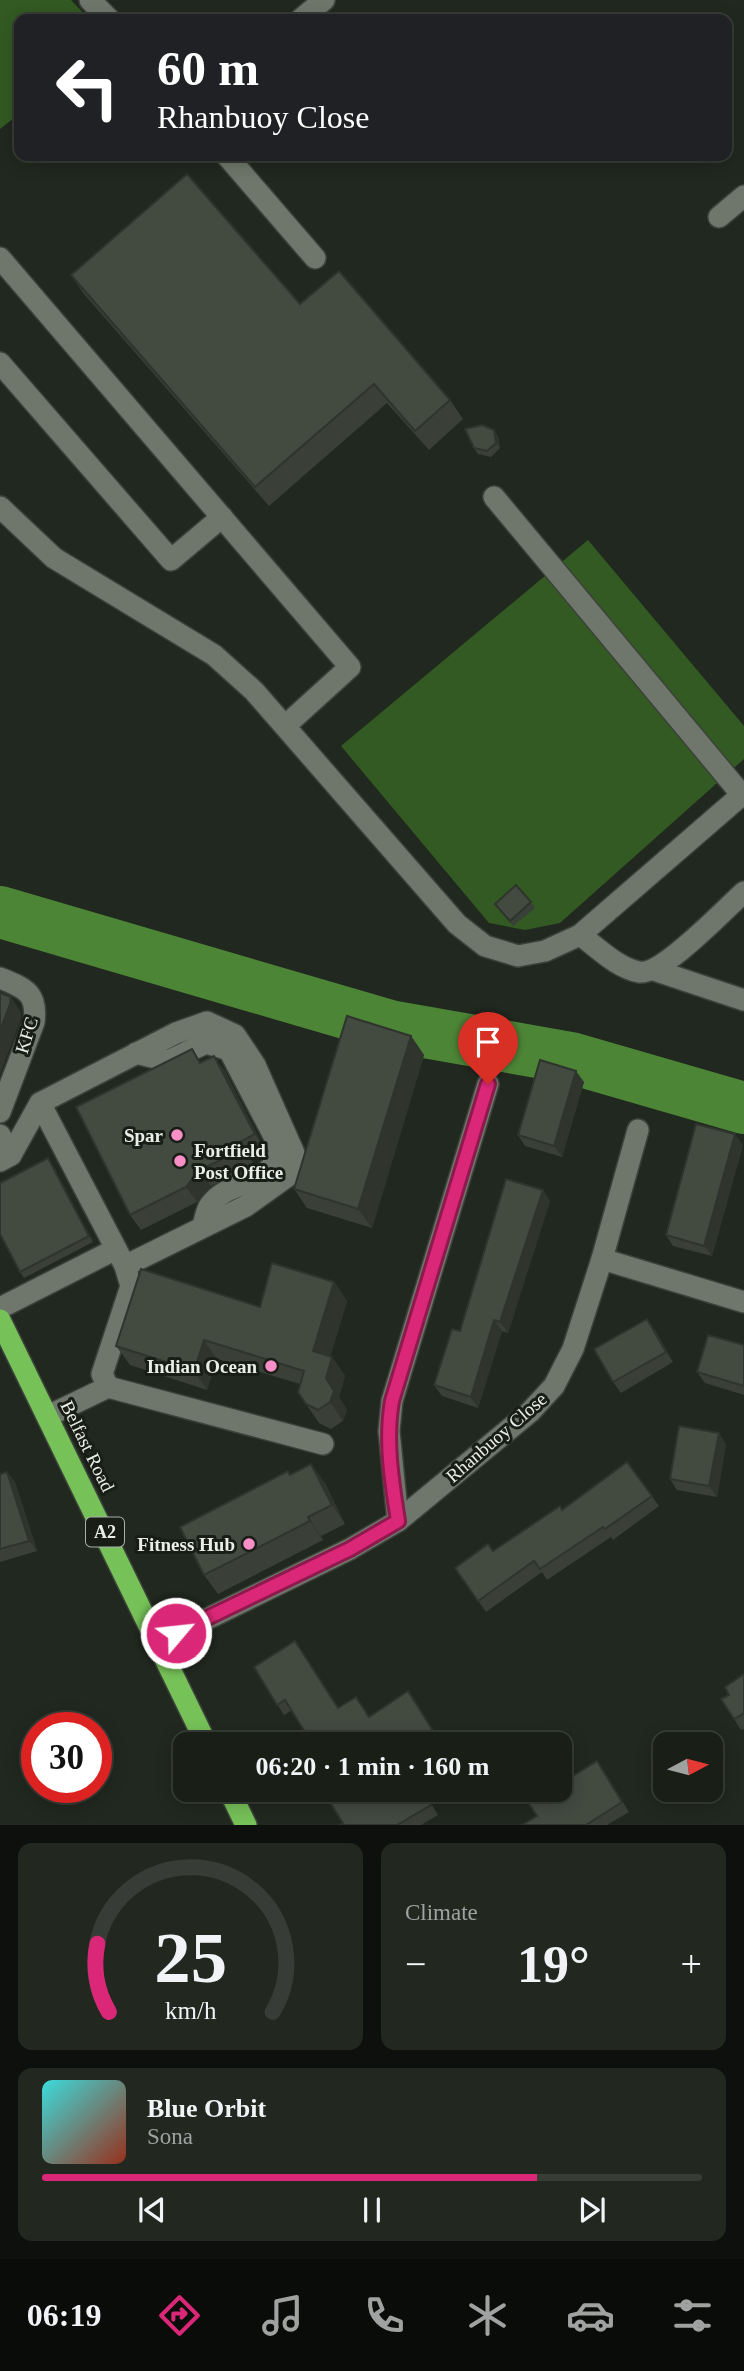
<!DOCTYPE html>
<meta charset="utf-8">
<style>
:root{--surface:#191e17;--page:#222720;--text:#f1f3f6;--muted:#9fa2a1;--line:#373c36;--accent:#db2777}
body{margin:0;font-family:"Times New Roman",serif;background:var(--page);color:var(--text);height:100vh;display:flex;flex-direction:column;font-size:26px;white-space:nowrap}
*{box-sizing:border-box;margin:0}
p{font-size:23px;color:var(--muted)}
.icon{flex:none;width:38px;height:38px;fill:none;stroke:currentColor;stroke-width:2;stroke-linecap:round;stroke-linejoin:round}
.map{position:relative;height:1825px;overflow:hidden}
.details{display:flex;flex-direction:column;gap:18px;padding:18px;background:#0e100d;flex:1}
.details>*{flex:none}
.hud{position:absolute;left:14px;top:14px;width:718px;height:147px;border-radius:14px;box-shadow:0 4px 18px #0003,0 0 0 2px var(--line);background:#202124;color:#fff;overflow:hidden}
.needle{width:46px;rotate:83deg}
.buttons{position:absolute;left:653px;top:1732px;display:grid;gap:14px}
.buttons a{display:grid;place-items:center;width:70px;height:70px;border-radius:14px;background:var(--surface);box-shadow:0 4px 18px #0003,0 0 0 2px var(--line);font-size:35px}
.speed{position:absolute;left:21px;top:1712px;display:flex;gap:14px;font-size:35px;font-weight:700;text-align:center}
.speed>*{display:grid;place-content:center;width:91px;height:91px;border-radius:50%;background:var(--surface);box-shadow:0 4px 18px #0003,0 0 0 2px var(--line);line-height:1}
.speed .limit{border:10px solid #d22;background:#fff;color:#111}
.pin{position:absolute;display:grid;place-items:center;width:60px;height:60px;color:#fff;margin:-72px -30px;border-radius:50% 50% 50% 0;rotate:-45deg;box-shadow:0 0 7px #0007}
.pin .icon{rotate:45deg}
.me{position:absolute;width:77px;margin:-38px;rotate:62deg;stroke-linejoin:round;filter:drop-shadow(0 0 5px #0008)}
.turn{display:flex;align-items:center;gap:24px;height:147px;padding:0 28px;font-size:32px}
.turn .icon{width:91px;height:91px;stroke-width:2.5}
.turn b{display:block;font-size:49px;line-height:60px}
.big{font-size:52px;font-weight:800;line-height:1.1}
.details .tile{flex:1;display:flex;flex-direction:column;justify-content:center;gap:10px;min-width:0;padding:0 24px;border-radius:14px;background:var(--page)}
.details .dial{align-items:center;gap:0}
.dial svg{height:182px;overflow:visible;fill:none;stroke:var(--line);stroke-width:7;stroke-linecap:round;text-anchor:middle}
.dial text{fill:var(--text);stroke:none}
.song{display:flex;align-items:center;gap:21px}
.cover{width:84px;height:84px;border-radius:10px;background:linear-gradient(135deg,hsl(180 70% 55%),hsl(10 70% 35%))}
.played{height:7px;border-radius:4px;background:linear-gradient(90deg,var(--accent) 75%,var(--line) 75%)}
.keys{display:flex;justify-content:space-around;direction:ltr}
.heat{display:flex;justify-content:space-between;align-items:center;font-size:38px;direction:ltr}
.details .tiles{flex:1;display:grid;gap:18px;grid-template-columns:1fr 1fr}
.tile:last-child{grid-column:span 2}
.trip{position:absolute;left:173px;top:1732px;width:399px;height:70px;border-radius:14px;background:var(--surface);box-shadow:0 4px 18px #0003,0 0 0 2px var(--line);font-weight:800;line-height:70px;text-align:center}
.dock{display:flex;height:112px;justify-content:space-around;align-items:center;background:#0a0c09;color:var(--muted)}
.dock .icon{width:49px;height:49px}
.dock .on{color:var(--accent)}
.dock b{font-size:32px;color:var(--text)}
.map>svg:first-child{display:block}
</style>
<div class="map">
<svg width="744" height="1825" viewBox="0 0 744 1825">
<rect width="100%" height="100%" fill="#21281f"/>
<g fill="#325a22">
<path d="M0,0H71L89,19H19V114L0,129Z"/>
<path d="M588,540L744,726V759L560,923L525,930L489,923L341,746Z"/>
</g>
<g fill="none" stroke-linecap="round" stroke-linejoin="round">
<path stroke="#4d8536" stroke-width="52" d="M0,912L390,1026L571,1058L744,1108"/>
<g stroke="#3c423a" stroke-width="24">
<g id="minor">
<path d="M90,0L109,19"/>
<path d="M301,19L324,0"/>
<path d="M227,156L315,258"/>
<path d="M719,217L744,196"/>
<path d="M0,258L350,667L285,726"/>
<path d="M0,363L171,560L222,517"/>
<path d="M494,497L742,795"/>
<path d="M0,507L54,558L214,655L254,691L457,924L485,946L518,956L545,951L580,935L744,793"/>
<path d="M580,935C597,947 617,968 639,972C662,976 725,909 744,892"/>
<path d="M654,970L744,1000"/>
<path d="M0,978C24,988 38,992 34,1022L0,1112"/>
<path d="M136,1053L168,1061L206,1043L229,1050L277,1142L280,1153C264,1190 229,1179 210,1205C206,1210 205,1219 203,1226"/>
<path d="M40,1103L125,1266L131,1286L102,1374L108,1387"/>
<path d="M0,1135L11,1155"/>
<path d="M0,1161L11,1155L40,1103L176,1033L207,1022L235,1035L255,1065L294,1153L288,1176L246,1206L125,1266"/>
<path d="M602,1259L744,1302"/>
<path d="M0,1308L116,1249"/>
<path d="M48,1416L108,1387L323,1444"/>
<path d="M398,1521L389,1431L392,1401L488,1084"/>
<path d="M158,1643L350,1549L398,1521L530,1412L554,1386L573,1349L602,1259L638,1130"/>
</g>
</g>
<g stroke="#3c423a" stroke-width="24">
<g id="highway">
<path d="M0,1320L207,1745"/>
<path d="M229,1790L246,1825"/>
</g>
</g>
<use href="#minor" stroke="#6f776c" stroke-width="21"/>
<use href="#highway" stroke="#76c158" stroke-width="21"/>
</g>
<g fill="#3a4037">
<path d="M71,275L300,304L450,400L463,419L429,450L387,403L269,506L84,294Z"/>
<path d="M494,430L498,436L500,448L491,457L478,454L474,448Z"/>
<path d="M531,902L535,908L513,926L495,904Z"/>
<path d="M411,1036L424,1055L372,1228L307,1208L294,1189Z"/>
<path d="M202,1062L225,1071L265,1150L250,1157L254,1165L211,1186L197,1202L141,1230L130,1215Z"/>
<path d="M584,1082L562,1157L525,1146L518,1135Z"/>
<path d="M743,1145L712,1256L673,1246L666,1235Z"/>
<path d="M48,1158L93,1242L24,1278L20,1272Z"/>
<path d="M543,1190L550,1201L508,1333L502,1331L478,1408L442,1396L434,1385L460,1331Z"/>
<path d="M334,1282L347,1301L330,1357H332L345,1376L339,1397L347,1410L343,1421L331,1429L319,1423L306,1404L300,1384L217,1359L207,1390L130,1365L116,1346L260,1307Z"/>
<path d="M655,1330L673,1362L621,1393L613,1382Z"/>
<path d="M744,1345V1395L705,1383L697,1372Z"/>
<path d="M726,1444L717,1497L677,1490L670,1479Z"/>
<path d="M627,1462L659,1506L613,1540L611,1537L547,1580L542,1572L486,1612L455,1568L493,1551L562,1510Z"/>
<path d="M7,1472L15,1482L37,1551L0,1562V1474Z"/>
<path d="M290,1475L325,1483L345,1524L321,1536L323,1540L218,1594L204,1575Z"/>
<path d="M254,1667L338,1708L370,1717L408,1691L443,1745H313L292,1710L284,1715Z"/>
<path d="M744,1674V1729L741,1730L734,1719L729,1695Z"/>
<path d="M603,1770L629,1812L607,1825H522Z"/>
<path d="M322,1790H423L438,1815L421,1825H339L343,1823Z"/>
</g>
<g fill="#2f342d">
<path d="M494,430L498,436L500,448L496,443Z"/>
<path d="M11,997L21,1012V1019L0,1075V1031Z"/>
<path d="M411,1036L424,1055L372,1228L358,1209Z"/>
<path d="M214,1056L225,1071L265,1150L255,1134Z"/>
<path d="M576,1071L584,1082L562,1157L554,1146Z"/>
<path d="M735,1134L743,1145L712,1256L704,1246Z"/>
<path d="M240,1142L250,1157L254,1165L243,1149Z"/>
<path d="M48,1158L52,1164L93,1242L89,1236Z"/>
<path d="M200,1170L211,1186L197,1202L186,1187Z"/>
<path d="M543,1190L550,1201L508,1333L500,1322Z"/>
<path d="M334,1282L347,1301L326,1370L313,1351Z"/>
<path d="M647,1319L655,1330L673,1362L666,1352Z"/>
<path d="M494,1320L502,1331L478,1408L471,1397Z"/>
<path d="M204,1340L217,1359L207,1390L194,1371Z"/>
<path d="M332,1357L345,1376L339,1397L347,1410L343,1421L330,1402L326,1378Z"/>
<path d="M719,1433L726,1444L717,1497L709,1486Z"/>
<path d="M311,1464L325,1483L345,1524L332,1505Z"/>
<path d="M7,1472L15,1482L37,1551L29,1541Z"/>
<path d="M308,1517L321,1536L323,1540L310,1521Z"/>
</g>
<g fill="#434a40" stroke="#2f342d" stroke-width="2">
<path d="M187,174L300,304L339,271L450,400L415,431L374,384L255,487L71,275Z"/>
<path d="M482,425L494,430L496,443L487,451L474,448L465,429Z"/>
<path d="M516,885L531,902L510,921L495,904Z"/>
<path d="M0,993L11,997L10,1004L0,1031Z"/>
<path d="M347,1016L411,1036L358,1209L294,1189Z"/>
<path d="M192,1049L200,1063L214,1056L255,1134L240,1142L243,1149L200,1170L186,1187L130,1215L76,1107Z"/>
<path d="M540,1060L576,1071L554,1146L518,1135Z"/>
<path d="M696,1124L735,1134L704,1246L666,1235Z"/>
<path d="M48,1158L89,1236L20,1272L0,1234V1183Z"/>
<path d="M506,1179L543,1190L500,1322L494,1320L471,1397L434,1385L452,1329L460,1331Z"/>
<path d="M272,1263L334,1282L313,1351L332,1357L326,1378L334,1391L330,1402L318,1410L306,1404L298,1392L304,1371L204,1340L194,1371L116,1346L141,1269L260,1307Z"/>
<path d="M647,1319L666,1352L613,1382L594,1349Z"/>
<path d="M708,1335L744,1345V1386L697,1372Z"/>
<path d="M679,1426L719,1433L709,1486L670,1479Z"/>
<path d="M627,1462L652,1496L605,1529L603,1527L540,1569L534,1561L478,1601L455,1568L488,1544L493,1551L560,1506L562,1510Z"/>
<path d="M311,1464L332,1505L308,1517L310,1521L204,1575L180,1527L288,1471L290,1475Z"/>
<path d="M7,1472L29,1541L0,1549V1474Z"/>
<path d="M295,1641L338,1708L356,1697L369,1717L408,1691L442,1745H313L285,1700L277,1705L254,1667Z"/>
<path d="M744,1674V1713L734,1719L721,1699L729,1695L725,1687Z"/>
<path d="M597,1761L622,1802L586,1825H522L537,1816L529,1804L550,1790H560V1784Z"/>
<path d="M322,1790H422L431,1805L397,1825H339L343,1823Z"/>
</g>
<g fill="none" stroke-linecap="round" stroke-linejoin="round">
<g stroke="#8e194d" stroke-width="18">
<path id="route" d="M176,1633L350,1549L398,1521C392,1482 385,1441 392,1401L488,1084"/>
</g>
<use href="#route" stroke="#db2777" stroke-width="12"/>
</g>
<g fill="#fa8fc8" stroke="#181e16" stroke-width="2.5">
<circle cx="177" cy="1135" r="7"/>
<circle cx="180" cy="1161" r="7"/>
<circle cx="271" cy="1366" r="7"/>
<circle cx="249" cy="1544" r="7"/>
</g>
<g text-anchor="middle" stroke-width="6" stroke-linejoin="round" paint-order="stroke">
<rect fill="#181e16" stroke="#aab0a9" stroke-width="2" x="86" y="1517.5" width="38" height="29" rx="5"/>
<g font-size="18" font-weight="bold" fill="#e9eee8">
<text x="105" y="1538">A2</text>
</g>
<g font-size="19" fill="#e9eee8" stroke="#181e16">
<text transform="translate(26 1035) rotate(-73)" y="7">KFC</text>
<text transform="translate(496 1437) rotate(-41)" y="7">Rhanbuoy Close</text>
<text transform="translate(88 1446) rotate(64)" y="7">Belfast Road</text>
</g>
<g font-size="19" font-weight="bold" fill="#e9eee8" stroke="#181e16" text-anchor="end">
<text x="163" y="1142">Spar</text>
<text x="194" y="1157" text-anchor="start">Fortfield<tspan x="194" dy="22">Post Office</tspan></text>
<text x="257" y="1373">Indian Ocean</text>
<text x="235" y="1551">Fitness Hub</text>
</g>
</g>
</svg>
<div class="buttons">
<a><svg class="needle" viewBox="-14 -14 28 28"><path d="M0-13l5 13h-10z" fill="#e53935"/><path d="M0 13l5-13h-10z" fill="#9fa2a1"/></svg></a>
</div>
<div class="speed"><div class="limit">30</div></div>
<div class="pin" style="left:488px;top:1084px;background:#d93025"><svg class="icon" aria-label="arrive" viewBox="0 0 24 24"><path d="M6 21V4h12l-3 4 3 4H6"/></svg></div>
<svg class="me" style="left:176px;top:1633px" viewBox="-20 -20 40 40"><circle r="17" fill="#db2777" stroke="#fff" stroke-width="3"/><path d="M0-11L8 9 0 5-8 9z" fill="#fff"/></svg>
<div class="trip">06:20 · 1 min · 160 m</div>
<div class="hud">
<div class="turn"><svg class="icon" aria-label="left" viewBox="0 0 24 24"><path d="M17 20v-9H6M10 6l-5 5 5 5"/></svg><div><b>60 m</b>Rhanbuoy Close</div></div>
</div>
</div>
<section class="details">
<div class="tiles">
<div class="tile dial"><svg viewBox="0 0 100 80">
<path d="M14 69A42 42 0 1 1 86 69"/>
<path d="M14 69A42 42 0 0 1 9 39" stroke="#db2777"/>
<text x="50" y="56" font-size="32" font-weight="700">25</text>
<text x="50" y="72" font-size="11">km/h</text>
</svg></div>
<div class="tile"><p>Climate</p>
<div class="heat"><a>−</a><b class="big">19°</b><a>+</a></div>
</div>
<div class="tile">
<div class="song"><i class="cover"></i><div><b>Blue Orbit</b><p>Sona</p></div></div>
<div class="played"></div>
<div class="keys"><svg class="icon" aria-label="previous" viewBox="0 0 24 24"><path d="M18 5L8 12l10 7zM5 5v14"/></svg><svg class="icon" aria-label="pause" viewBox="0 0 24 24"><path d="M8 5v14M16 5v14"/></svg><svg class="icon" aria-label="next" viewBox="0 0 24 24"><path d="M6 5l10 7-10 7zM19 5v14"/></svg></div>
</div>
</div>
</section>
<nav class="dock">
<b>06:19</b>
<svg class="icon on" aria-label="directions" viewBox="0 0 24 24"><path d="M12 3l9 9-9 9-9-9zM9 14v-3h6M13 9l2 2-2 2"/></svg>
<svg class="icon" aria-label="music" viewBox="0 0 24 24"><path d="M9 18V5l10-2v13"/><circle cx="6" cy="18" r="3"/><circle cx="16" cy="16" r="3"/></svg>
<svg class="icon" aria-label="phone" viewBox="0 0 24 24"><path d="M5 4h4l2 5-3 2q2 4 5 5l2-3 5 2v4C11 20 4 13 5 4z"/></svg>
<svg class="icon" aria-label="climate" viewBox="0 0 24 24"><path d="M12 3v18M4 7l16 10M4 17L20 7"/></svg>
<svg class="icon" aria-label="car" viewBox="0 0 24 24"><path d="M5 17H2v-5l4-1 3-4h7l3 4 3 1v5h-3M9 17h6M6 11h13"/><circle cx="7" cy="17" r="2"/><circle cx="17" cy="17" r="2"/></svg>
<svg class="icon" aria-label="filters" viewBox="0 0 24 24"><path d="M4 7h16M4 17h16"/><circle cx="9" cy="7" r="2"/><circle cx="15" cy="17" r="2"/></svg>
</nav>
